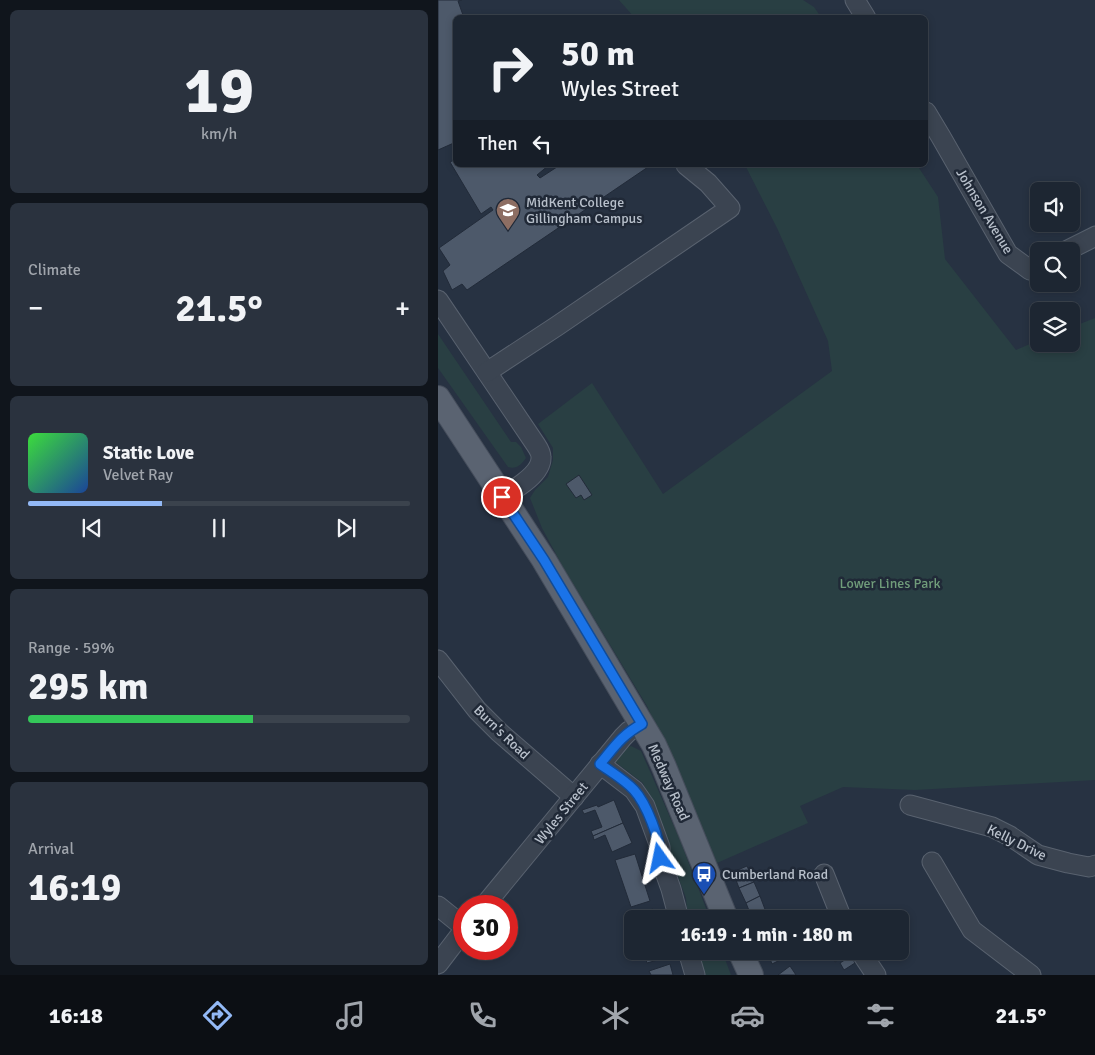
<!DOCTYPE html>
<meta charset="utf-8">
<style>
:root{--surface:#1d2632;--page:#2a323e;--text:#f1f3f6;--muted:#a0a5ac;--line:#3b434d;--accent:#93b9f6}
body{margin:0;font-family:Signika,sans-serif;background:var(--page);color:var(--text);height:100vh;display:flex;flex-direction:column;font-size:19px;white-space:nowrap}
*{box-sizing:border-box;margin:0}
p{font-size:16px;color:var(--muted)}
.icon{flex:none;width:28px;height:28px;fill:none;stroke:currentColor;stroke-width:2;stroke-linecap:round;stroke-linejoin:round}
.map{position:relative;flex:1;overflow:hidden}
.side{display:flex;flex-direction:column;gap:10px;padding:10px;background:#10151c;width:438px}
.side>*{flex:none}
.banner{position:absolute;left:15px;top:15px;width:475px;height:152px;border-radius:8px;box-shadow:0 2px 8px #0003,0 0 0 1px var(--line);background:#1d2632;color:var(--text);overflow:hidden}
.fabs{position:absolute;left:592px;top:182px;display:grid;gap:10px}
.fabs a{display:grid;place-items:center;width:50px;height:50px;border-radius:8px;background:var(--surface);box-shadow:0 2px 8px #0003,0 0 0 1px var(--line);font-size:25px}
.speed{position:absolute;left:15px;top:895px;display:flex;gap:10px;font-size:25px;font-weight:700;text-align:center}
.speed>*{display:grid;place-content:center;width:65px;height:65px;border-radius:50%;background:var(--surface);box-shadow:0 2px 8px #0003,0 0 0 1px var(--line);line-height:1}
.speed .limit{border:8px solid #d22;background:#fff;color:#111}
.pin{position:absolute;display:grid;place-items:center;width:42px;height:42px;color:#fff;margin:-21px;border:2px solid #fff;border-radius:50%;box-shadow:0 1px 5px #0007}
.me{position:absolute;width:55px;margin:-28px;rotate:348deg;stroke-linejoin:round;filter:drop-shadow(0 0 4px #0008)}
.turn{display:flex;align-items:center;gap:18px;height:105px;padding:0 25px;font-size:22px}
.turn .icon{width:65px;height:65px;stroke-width:2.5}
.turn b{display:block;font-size:35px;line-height:42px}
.then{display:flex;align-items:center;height:48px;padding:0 25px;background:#0003;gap:10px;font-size:19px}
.big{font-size:38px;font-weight:700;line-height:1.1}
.side .widget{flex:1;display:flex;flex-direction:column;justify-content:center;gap:8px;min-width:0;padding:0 18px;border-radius:8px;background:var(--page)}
.side .dial{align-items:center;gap:0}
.dial b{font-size:65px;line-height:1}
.song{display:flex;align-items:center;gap:15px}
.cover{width:60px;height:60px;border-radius:8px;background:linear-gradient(135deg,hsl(120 70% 55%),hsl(220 70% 35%))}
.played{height:5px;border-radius:2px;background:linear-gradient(90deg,var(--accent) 35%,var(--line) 35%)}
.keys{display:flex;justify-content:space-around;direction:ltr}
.heat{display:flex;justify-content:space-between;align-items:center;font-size:28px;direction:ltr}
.charge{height:8px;border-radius:4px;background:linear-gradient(90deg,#34c759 59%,var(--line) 0)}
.trip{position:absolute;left:186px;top:910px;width:285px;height:50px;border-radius:8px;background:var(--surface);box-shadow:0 2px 8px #0003,0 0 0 1px var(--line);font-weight:700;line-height:50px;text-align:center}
.tabs{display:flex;height:80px;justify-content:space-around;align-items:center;background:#0c0f14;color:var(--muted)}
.tabs .icon{width:35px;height:35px}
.tabs .active{color:var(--accent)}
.tabs b{font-size:22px;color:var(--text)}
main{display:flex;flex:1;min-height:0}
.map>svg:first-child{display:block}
</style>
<main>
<section class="side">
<div class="widget dial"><b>19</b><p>km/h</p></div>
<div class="widget"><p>Climate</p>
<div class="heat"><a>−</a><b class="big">21.5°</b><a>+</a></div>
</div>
<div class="widget">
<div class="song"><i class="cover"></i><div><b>Static Love</b><p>Velvet Ray</p></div></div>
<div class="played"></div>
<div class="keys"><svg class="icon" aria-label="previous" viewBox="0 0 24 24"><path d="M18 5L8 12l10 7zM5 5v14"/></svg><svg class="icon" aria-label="pause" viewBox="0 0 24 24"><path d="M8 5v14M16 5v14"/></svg><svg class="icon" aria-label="next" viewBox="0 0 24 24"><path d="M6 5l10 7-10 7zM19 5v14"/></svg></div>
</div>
<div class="widget"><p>Range · 59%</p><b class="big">295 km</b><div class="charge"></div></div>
<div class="widget"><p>Arrival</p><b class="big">16:19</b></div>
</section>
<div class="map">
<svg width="658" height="975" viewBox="0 0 658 975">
<rect width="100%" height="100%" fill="#273242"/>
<g fill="#293f43">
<path d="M181,0H365L376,7L383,17H196Z"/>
<path d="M307,165H479L500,197L507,259L578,350L601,340V344H634V327L657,318V780L477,790L405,787L362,806L370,823L279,863L209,706L125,567L104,528L92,498L97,490L110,477L115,460V448L100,424L154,383L225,494L394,371L390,341L339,228Z"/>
<path d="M0,334L73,442H78L83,447L88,458C84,464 78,470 70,467L0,368Z"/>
<path d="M193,746L203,751L242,840L272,919H250L248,898L205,783L176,761L183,750Z"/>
<path d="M253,951H284L293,975H256Z"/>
</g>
<g fill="#4d596a" stroke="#222b39">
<path d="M0,0H24L20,1L26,18H18V142L0,150Z"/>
<path d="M18,159V165H111L99,175L102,178L122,165H213L29,290L24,284L14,290L5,271L12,265L1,248L55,210L53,207L43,214L12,162Z"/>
<path d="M141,475L154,495L146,500L143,495L138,498L128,484Z"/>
<path d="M176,800L185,823L155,836L153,831L164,827L157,810L146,814L144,810L159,805L160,807Z"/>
<path d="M185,823L194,843L174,852L167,835L156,840L155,836Z"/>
<path d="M197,854L212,901L193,907L177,860Z"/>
<path d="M309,866L316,882L301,888L295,872Z"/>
<path d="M316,882L322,896L308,903L301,888Z"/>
<path d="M322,896L328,912L314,918L308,903Z"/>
<path d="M215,909L218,919H195L194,915Z"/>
<path d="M328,912L331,919H315L314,918Z"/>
<path d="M205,951H228L230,957L209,963Z"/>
<path d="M329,951H345L348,957L334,964Z"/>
<path d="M391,951H408L410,954L397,962Z"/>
<path d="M413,956L417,963L406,970L402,963Z"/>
<path d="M232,964L235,975H213L211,971Z"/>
<path d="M352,966L358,975H340Z"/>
</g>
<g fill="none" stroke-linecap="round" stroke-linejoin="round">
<g stroke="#59626f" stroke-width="21">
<g id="minor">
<path d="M417,0L428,18"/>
<path d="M488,112L503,137L570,254L592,270L601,265"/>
<path d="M628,251L658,236"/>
<path d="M0,300L98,445C100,448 103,453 103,457C104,474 77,489 64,497"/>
<path d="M49,372L119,326L292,208L270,183L248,165"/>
<path d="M0,660L39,710L61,732L136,797"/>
<path d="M162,764L196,790L207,806L222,847L223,861L233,889L241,919"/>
<path d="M472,805L554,827L572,836L600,855L630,863L651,867L658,865"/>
<path d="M494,862L534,930L593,975"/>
<path d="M386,874L404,919"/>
<path d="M0,906L26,927"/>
<path d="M46,906L185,737L191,731L204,724"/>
<path d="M250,951L257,975"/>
<path d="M422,951L438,975"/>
<path d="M0,964L26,930"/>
</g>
</g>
<g stroke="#454d5b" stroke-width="26">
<g id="major">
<path d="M0,398L106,560L216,745L226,767L288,919"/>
<path d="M302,951L313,975"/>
</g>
</g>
<use href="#minor" stroke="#3b4451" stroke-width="19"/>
<use href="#major" stroke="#5a6371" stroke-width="24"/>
</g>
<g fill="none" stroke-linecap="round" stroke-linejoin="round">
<g stroke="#114b97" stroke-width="12">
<path id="route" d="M64,497L106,560L204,724C184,735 177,746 162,764C173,772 187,780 196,790C208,803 223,840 222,858"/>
</g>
<use href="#route" stroke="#1a73e8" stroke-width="9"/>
</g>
<defs>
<g id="university-pin" transform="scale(1.25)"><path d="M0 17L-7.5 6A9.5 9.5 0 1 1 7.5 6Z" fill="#8d6e63" stroke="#202937"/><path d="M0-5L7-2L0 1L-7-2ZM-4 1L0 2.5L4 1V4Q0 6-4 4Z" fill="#fff"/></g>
<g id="bus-pin" transform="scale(1.25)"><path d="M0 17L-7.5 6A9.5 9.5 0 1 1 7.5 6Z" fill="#1a4fb4" stroke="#202937"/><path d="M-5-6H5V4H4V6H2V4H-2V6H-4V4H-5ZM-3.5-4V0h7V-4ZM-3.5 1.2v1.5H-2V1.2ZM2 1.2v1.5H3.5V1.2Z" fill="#fff"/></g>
</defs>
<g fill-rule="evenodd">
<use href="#university-pin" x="70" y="210"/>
<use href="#bus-pin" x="266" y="874"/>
</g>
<g text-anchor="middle" stroke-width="5" stroke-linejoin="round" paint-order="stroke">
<g font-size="14" fill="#b8c0cb" stroke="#202937" text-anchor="start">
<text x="88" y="207">MidKent College<tspan x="88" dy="16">Gillingham Campus</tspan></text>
<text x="284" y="879">Cumberland Road</text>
</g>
<g font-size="14" fill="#b8c0cb" stroke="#202937">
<text transform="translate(547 211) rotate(59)" y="5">Johnson Avenue</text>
<text transform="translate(64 732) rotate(44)" y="5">Burn's Road</text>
<text transform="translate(231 782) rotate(66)" y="5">Medway Road</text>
<text transform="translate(123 813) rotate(-51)" y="5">Wyles Street</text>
<text transform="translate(579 842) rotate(26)" y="5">Kelly Drive</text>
</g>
<g font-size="14" fill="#709c7a" stroke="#202937">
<text x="452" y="588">Lower Lines Park</text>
</g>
</g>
</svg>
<div class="fabs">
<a><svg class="icon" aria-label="sound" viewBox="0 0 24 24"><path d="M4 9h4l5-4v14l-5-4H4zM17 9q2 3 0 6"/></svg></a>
<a><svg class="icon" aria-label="search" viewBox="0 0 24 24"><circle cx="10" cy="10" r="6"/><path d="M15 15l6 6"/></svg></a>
<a><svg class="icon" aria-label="layers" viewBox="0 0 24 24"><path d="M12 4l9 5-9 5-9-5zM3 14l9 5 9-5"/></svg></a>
</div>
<div class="speed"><div class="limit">30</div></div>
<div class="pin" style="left:64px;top:497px;background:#d93025"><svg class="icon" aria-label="arrive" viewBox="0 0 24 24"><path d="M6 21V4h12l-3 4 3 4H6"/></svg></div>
<svg class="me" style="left:222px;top:858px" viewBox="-20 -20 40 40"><path d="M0-17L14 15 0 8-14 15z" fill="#1a73e8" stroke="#fff" stroke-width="4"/></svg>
<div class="trip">16:19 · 1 min · 180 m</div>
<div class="banner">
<div class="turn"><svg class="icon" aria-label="right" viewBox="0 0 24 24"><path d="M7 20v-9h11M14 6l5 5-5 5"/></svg><div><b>50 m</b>Wyles Street</div></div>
<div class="then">Then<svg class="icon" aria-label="left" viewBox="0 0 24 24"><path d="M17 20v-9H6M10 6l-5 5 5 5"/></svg></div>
</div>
</div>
</main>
<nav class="tabs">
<b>16:18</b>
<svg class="icon active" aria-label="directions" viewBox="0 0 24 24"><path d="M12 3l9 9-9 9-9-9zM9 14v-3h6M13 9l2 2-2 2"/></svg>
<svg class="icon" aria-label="music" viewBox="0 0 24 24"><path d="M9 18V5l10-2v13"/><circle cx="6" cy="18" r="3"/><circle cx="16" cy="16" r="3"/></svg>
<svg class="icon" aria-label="phone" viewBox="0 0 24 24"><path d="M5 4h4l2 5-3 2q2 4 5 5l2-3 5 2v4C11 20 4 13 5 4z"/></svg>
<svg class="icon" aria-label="climate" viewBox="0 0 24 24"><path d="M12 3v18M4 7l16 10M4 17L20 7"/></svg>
<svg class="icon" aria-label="car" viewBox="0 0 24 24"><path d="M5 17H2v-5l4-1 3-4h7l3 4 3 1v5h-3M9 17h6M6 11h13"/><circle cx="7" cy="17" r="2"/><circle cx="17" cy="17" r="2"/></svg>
<svg class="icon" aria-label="filters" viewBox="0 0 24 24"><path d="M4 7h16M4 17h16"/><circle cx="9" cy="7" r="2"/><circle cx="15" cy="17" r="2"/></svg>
<b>21.5°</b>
</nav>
